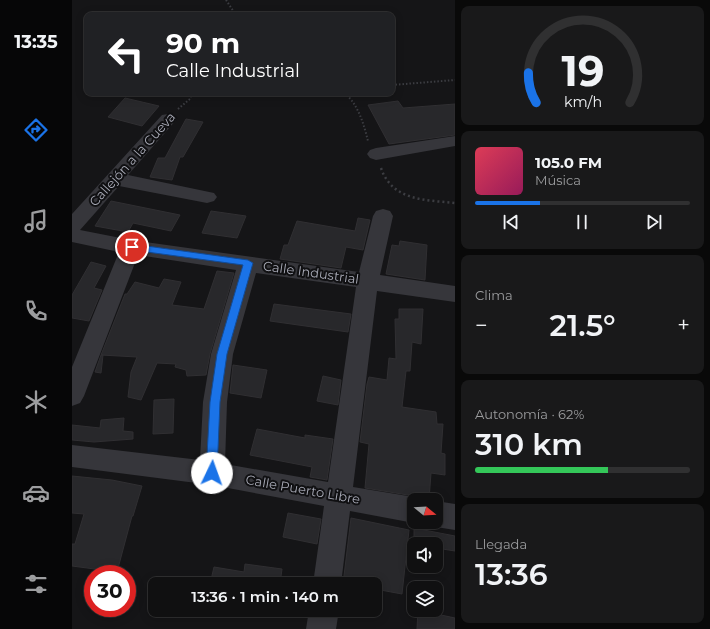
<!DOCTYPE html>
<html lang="es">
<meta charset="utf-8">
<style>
:root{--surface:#101011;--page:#19191a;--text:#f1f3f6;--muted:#9c9d9f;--line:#303031;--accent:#1a73e8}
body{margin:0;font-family:Montserrat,sans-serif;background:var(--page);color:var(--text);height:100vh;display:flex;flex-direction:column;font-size:15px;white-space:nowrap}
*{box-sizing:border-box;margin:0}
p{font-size:13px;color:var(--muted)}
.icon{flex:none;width:22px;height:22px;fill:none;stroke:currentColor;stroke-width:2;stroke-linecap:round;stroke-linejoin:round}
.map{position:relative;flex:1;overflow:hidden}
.panel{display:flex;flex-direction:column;gap:6px;padding:6px;background:#090909;width:255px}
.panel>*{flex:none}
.guide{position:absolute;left:12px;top:12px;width:311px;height:84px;border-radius:8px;box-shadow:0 2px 10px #0003,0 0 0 1px var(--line);background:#202124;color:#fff;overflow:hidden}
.needle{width:26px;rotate:108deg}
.tools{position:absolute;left:335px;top:493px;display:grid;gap:8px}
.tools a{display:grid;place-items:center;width:36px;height:36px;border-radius:8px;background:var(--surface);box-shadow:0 2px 10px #0003,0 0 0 1px var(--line);font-size:20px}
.speed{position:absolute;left:12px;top:565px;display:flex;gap:8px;font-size:20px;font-weight:700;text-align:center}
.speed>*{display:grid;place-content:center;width:52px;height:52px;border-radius:50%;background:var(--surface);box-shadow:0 2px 10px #0003,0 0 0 1px var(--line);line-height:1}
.speed .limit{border:6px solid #d22;background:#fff;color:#111}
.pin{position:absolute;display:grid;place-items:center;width:34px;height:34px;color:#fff;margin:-17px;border:2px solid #fff;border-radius:50%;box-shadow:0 1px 4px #0007}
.me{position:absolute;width:44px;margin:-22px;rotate:3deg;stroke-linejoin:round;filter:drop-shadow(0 0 3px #0008)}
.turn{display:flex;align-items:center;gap:14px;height:84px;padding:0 16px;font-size:18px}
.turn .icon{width:52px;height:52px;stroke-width:2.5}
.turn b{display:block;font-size:28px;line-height:34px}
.big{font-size:30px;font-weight:600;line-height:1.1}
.panel .widget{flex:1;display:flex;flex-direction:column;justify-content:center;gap:6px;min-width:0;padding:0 14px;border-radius:8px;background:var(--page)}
.panel .dial{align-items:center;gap:0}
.dial svg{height:104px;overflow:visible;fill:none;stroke:var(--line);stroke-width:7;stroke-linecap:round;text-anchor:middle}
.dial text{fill:var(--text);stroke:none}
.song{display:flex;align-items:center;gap:12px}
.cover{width:48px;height:48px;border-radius:6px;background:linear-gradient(135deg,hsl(350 70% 55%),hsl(330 70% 35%))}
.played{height:4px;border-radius:2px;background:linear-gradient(90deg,var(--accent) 30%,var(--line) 30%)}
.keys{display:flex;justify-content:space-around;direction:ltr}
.heat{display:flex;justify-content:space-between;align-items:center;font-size:22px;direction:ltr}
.charge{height:6px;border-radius:3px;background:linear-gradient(90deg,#34c759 62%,var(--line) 0)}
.trip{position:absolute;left:76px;top:577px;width:234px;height:40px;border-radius:8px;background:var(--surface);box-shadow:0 2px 10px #0003,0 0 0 1px var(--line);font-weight:600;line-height:40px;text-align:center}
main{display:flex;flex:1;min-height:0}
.dock{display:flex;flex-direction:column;width:72px;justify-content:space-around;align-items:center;background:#060607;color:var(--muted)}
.dock .icon{width:28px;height:28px}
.dock .active{color:var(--accent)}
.dock b{font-size:18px;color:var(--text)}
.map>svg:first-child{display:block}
</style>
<main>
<nav class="dock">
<b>13:35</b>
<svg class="icon active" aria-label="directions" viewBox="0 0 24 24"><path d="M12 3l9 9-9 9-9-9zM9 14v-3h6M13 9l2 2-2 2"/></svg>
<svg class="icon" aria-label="music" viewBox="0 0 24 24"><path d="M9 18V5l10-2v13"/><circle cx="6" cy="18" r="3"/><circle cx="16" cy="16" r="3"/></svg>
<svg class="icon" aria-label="phone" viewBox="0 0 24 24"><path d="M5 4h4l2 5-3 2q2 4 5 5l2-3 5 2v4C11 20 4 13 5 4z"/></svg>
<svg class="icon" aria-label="climate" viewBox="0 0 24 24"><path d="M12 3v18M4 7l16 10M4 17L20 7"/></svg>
<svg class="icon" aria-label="car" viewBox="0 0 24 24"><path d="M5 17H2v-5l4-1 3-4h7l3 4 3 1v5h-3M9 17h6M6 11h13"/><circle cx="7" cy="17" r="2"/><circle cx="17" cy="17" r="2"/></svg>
<svg class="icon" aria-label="filters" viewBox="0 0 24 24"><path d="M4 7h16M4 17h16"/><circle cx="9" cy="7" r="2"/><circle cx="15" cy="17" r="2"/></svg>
</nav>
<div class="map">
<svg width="383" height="629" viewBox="0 0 383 629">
<rect width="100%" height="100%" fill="#151517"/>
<g fill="#28282b" stroke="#302f32">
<path d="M53,98L87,106L70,126L36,117Z"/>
<path d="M326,101L331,108L383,104V135L317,144L296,105Z"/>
<path d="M114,119L131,122L111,157H108L100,180L78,177L86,158H93Z"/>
<path d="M39,201L108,215L99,231L61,223L56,232L23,226Z"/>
<path d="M139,211L174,216L165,238L130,233Z"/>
<path d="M286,218L298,220L291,250L274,247L269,268L208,259L212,245H216L225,221L283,231Z"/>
<path d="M328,241L355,245L353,280L314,274L320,245L327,246Z"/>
<path d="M19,262L34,266L22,288L30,290L17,321L0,318V295Z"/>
<path d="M145,271L162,273L138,354L134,375L115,376L114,370L103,367L104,364L85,363L69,400L56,397L59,372L65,357L29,355L53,294H55L63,282L87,288L92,279L109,282L100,305L132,309Z"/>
<path d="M202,304L279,314L276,332L198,321Z"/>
<path d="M327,309H351L349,344L340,342L338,371H334L330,407L364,412L365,424H371L369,453L373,454V475L359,473L357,500H350L342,496L293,488L297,444L288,442L295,384L297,377L315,380L317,358L324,359L323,319H327Z"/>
<path d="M29,355H31L29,373L23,372Z"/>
<path d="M161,365L195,370L189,398L158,393Z"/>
<path d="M251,376L269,380L266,405L245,401Z"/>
<path d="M102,399L101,433L81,434L82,400Z"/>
<path d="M52,418L51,431L61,432V439L22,442L0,440V425L28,428L29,420Z"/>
<path d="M185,429L233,438V435L261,439L255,480L238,477L240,467L178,455Z"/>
<path d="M0,476L40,480L70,486L61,516H60L45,572L0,566V544H3L12,514L0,513Z"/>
<path d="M216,513L249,519L245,544L211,537Z"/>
<path d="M279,518L337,530L330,594L303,589V584H271Z"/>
<path d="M342,528L383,536V551L364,548V544H342Z"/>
<path d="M173,564L210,569L208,584H138L142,567L172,572Z"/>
<path d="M346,610L383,618V629H345Z"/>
</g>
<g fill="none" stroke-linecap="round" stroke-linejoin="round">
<g stroke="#3c3d42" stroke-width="2" stroke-dasharray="1.5 2" stroke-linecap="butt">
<path d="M154,0L164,15"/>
<path d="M320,85L383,80"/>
<path d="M272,93C286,103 292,125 296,141"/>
<path d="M106,109L118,99L120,93"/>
</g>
<path stroke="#3c3d42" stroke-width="2.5" stroke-dasharray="2 3" stroke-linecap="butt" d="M309,168C320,201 354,200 383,203"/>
<g fill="#36363b" fill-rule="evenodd">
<path d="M96,114L102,115L105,119L56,175L142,193L145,197L142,201L135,203L47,186L8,230L59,240L287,272L301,216L304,211L311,209L318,211L321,216L308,275L383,286V302L305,291L281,487L342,497L349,500H342V522H343L342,523L278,511L269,584H241L252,506L140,485L0,467V445L128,460L131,402L139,354L164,270L66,255L12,396L8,403L0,406V367L47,252L0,242V214L90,115ZM184,273L284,287L256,482L153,464L155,402L161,354Z"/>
<path d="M383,136V146L304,160L298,158L295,154L298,150L304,148Z"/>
<path d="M364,501L383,504V530L364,527L354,523L364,522Z"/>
<path d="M237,610H267L264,629H234Z"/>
</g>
</g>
<path fill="#1a73e8" stroke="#114b97" d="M57,244H60L176,260L181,263L155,354L148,402L145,473L143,477L140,478L136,477L134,473L138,402L145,354L171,265L60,250L55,247Z"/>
<g text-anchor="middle" stroke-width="4" stroke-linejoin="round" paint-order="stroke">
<g font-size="13" fill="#a8aab6" stroke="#101012">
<text transform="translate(60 159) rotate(-48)" y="5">Callejón a la Cueva</text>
<text transform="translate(239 272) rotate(8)" y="5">Calle Industrial</text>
<text transform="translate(231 489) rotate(10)" y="5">Calle Puerto Libre</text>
</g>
</g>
</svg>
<div class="tools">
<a><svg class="needle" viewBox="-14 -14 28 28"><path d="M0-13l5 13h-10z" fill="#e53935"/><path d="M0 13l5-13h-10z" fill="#9c9d9f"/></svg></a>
<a><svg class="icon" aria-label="sound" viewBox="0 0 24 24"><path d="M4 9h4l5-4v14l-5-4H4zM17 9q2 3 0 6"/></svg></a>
<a><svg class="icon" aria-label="layers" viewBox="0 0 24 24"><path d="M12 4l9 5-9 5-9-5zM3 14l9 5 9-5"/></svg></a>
</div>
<div class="speed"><div class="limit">30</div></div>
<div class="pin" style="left:60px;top:247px;background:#d93025"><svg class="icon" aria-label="arrive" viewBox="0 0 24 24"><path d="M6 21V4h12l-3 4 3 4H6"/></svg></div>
<svg class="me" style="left:140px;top:473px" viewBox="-20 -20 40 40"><circle r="19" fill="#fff"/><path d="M0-13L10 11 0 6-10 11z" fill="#1a73e8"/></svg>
<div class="trip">13:36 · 1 min · 140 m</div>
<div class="guide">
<div class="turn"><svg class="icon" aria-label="left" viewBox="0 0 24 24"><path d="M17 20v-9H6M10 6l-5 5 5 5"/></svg><div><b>90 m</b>Calle Industrial</div></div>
</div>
</div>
<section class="panel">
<div class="widget dial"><svg viewBox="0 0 100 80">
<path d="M14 69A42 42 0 1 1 86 69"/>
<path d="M14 69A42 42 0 0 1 8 46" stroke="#1a73e8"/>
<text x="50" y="56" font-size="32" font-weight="700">19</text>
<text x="50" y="72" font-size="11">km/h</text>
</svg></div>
<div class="widget">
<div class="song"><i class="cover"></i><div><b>105.0 FM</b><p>Música</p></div></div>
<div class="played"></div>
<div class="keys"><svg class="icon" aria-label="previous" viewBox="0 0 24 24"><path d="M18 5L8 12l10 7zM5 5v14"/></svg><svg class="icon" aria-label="pause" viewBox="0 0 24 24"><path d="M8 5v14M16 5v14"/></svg><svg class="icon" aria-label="next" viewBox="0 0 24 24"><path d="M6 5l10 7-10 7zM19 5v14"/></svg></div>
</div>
<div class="widget"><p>Clima</p>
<div class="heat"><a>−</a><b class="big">21.5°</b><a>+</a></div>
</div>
<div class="widget"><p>Autonomía · 62%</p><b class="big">310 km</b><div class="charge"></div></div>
<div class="widget"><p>Llegada</p><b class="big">13:36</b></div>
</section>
</main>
